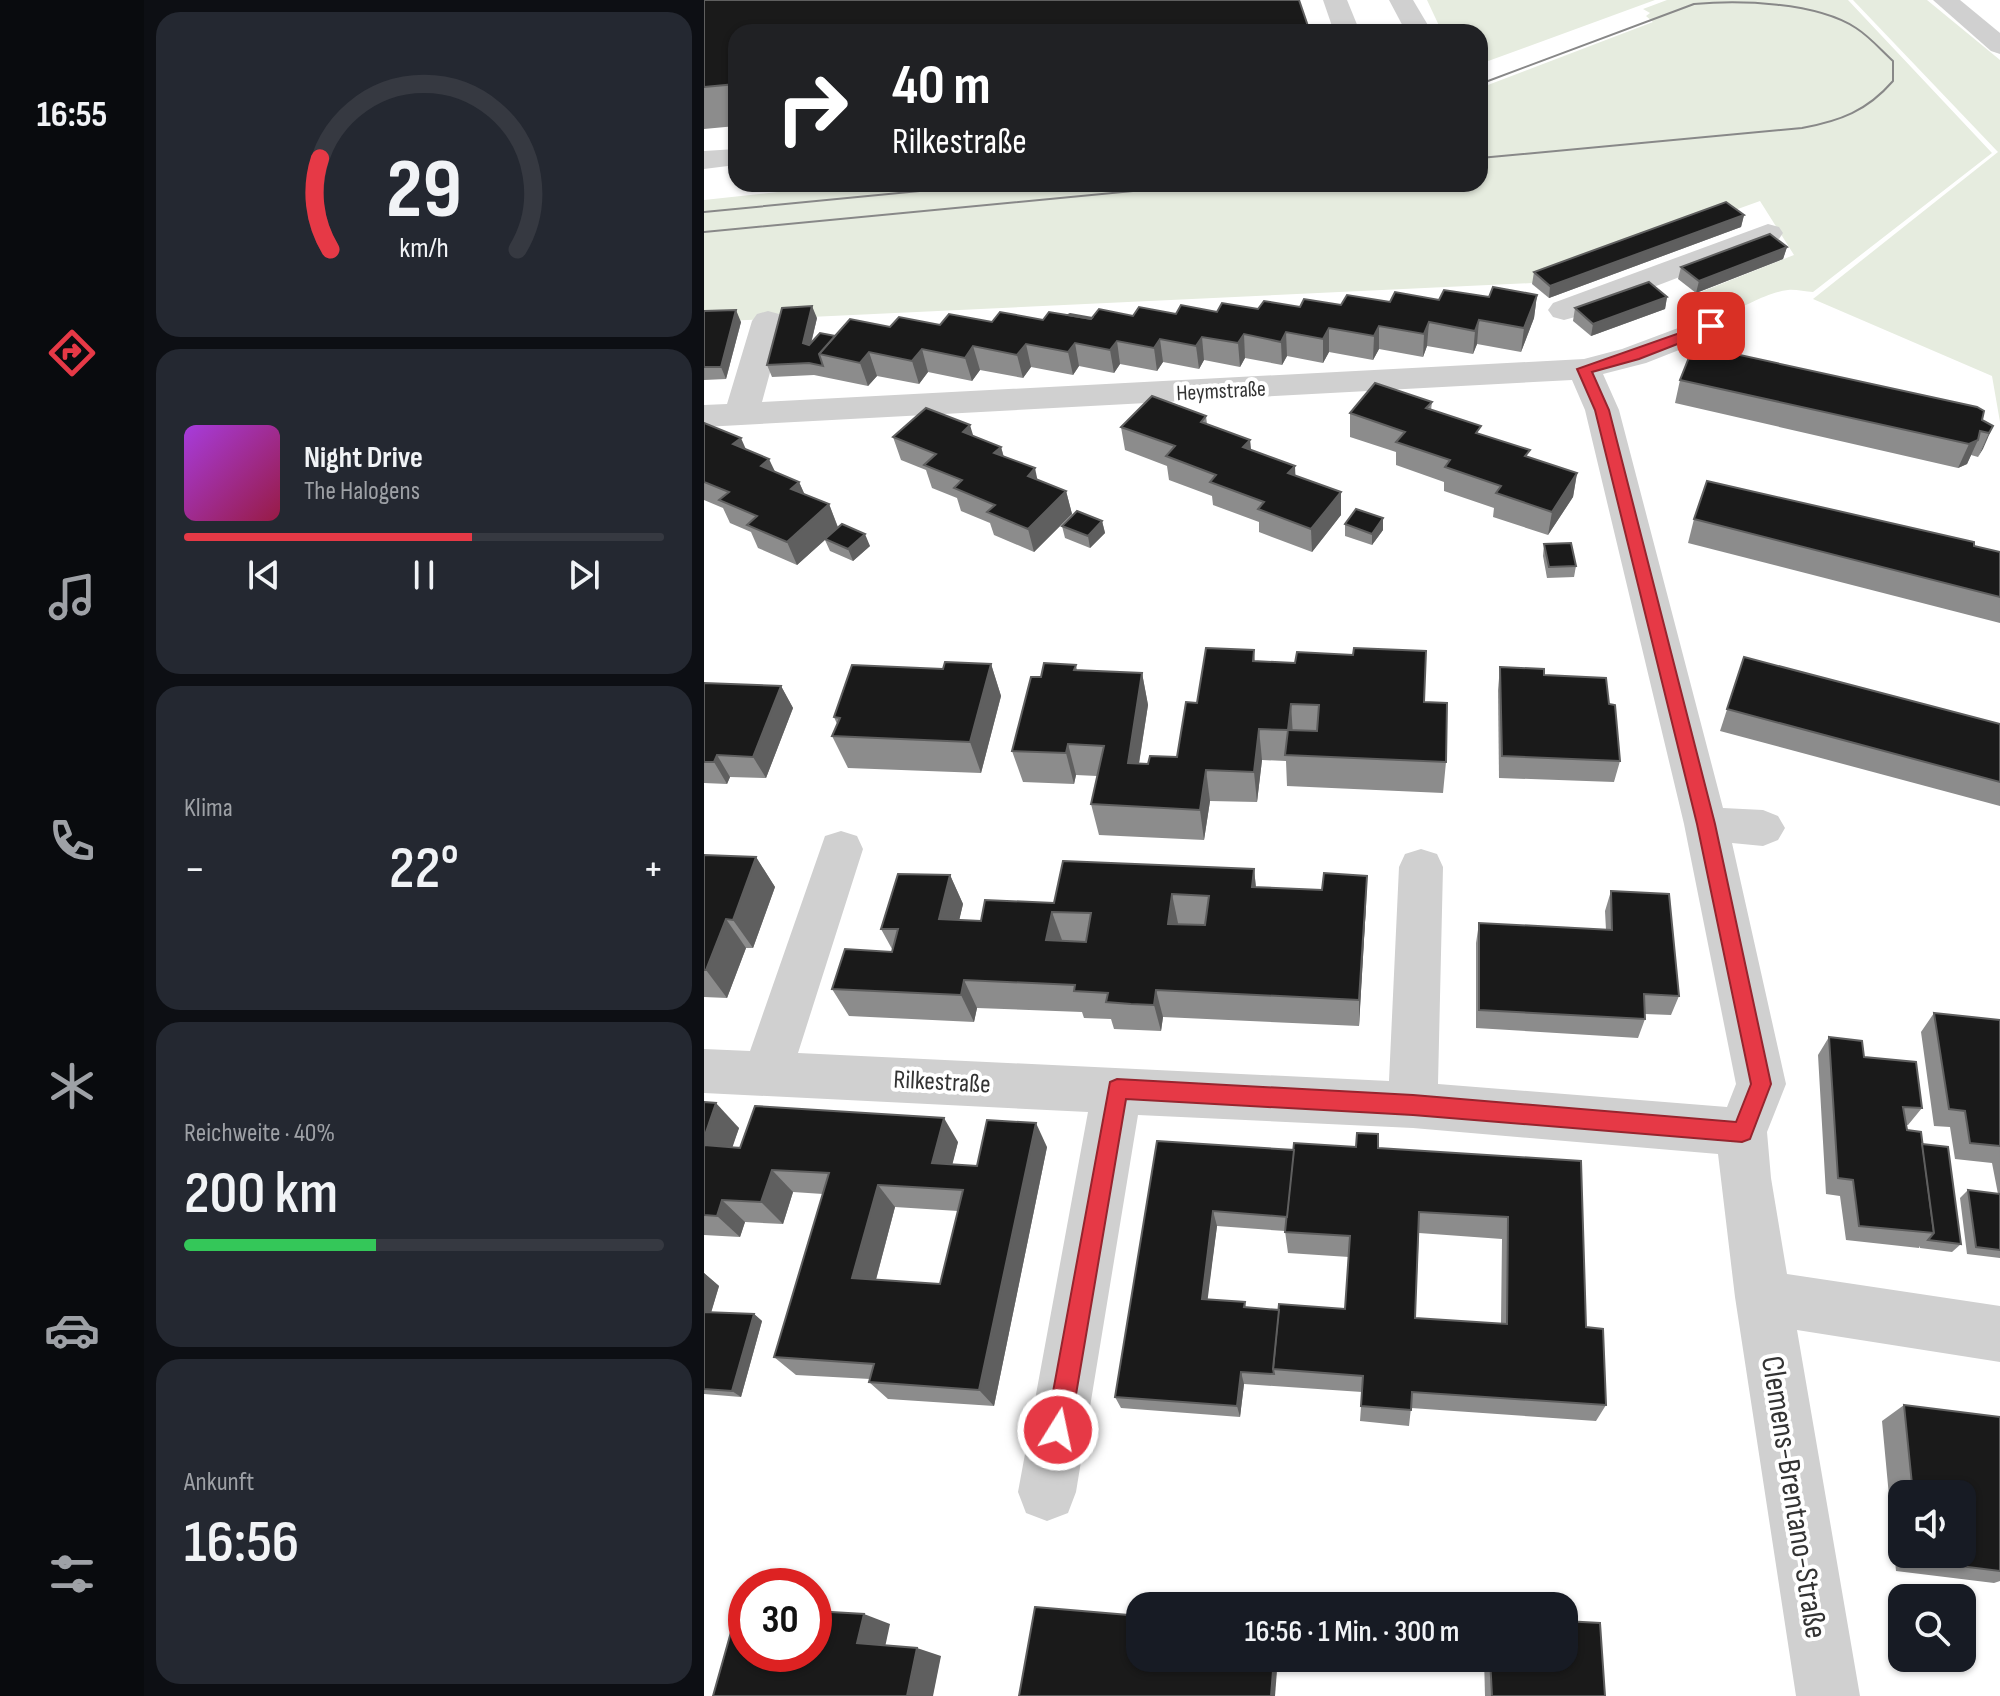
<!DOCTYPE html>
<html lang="de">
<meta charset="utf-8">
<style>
:root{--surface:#171b24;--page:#242831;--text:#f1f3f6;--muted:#9ea1a6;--line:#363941;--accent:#e63946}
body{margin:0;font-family:"Sofia Sans Condensed",sans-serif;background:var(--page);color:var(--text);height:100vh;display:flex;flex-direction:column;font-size:30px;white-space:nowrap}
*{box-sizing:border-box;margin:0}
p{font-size:26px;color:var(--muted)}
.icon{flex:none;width:44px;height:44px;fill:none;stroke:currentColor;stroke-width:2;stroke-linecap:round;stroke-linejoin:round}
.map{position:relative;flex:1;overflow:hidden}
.side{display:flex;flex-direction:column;gap:12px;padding:12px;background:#0d0f14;width:560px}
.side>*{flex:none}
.top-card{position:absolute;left:24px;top:24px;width:760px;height:168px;border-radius:24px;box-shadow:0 2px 6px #0004;background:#202124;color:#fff;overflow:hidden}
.fabs{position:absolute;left:1184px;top:1480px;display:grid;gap:16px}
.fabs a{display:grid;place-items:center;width:88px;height:88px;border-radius:16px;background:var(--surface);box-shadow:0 2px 6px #0004;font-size:40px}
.speed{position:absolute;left:24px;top:1568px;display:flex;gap:16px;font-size:40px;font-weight:700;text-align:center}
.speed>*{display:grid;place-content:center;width:104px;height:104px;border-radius:50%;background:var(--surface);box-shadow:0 2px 6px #0004;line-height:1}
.speed .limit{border:12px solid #d22;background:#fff;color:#111}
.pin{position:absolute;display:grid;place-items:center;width:68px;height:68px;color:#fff;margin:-34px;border-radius:16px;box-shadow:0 4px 12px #0006}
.me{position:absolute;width:88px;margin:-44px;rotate:10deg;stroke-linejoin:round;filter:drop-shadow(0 0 6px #0008)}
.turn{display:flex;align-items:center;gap:28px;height:168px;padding:0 32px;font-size:36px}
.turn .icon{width:104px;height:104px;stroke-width:2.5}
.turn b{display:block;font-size:56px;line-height:68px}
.big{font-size:60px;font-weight:600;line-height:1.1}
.side .tile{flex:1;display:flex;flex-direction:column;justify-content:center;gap:12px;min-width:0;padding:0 28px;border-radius:24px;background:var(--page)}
.side .dial{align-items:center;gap:0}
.dial svg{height:208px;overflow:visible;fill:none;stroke:var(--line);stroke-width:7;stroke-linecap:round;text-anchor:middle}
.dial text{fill:var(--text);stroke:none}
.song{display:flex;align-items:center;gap:24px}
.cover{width:96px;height:96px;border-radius:12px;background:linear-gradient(135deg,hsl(280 70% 55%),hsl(340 70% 35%))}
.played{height:8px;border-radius:4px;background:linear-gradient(90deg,var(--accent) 60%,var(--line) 60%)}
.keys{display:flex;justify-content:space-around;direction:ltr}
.heat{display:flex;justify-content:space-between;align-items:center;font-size:44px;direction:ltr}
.charge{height:12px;border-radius:6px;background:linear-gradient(90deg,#34c759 40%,var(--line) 0)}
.trip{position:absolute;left:422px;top:1592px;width:452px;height:80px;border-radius:24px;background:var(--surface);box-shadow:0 2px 6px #0004;font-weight:600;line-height:80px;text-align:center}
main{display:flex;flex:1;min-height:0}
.tabs{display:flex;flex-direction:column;width:144px;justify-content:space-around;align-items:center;background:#090b0e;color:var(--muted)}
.tabs .icon{width:56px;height:56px}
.tabs .active{color:var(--accent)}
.tabs b{font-size:36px;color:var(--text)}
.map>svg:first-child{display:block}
</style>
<main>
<nav class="tabs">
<b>16:55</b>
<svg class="icon active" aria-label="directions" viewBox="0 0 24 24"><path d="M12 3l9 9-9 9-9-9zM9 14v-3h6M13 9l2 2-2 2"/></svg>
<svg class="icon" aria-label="music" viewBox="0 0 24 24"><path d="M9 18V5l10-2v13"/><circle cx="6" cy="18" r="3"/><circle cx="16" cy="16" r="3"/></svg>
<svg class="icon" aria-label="phone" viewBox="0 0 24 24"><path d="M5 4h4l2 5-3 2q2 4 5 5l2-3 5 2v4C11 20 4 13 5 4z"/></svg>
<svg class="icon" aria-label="climate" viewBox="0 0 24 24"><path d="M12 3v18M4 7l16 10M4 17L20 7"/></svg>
<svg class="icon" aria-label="car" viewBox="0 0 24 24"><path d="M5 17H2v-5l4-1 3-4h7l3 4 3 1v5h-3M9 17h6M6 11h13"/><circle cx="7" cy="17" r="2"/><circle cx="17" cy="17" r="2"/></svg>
<svg class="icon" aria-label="filters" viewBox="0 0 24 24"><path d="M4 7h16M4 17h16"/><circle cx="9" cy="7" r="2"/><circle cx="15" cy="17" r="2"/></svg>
</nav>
<section class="side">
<div class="tile dial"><svg viewBox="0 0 100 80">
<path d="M14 69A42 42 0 1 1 86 69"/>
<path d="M14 69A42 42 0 0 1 10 34" stroke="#e63946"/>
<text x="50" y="56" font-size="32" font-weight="700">29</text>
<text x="50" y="72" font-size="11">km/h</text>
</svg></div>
<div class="tile">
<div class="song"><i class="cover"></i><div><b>Night Drive</b><p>The Halogens</p></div></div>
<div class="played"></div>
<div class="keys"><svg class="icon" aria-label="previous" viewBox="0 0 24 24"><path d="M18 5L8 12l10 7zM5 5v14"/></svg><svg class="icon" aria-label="pause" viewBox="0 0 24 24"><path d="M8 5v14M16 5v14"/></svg><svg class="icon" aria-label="next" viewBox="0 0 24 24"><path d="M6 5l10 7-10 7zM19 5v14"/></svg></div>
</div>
<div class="tile"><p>Klima</p>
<div class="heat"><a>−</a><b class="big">22°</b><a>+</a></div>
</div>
<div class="tile"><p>Reichweite · 40%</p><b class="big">200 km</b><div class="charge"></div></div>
<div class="tile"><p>Ankunft</p><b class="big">16:56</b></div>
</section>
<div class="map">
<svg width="1296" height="1696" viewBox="0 0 1296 1696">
<rect width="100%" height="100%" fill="#fff"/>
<g fill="#e6ecdf">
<path d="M723,0H951L776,64V32H738Z"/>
<path d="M963,0H1144L1288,153L1109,292C1101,292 1091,289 1084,290C1044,295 1030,328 992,294L1090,255L1056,201L828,283L0,322V200L148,184H776V88L949,22L942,16L946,13L939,9Z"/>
<path d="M1149,0H1223L1296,60V422L1288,376L1109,299L1294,152Z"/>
</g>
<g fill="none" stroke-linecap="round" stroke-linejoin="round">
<g fill="#d0d0d0" fill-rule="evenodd">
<path d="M619,0H643L656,32H630Z"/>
<path d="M685,0H709L728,32H702Z"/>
<path d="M1229,0H1256L1296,33V54L1287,51Z"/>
<path d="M32,149V165L0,169V151Z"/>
<path d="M1064,224L1075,227L1079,233L1075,239L871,317L860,320L849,317L844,310L849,303Z"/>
<path d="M1025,309L1036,312L1041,319L1036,326L942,363L899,374L915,410L1019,808L1059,810L1074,816L1081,828L1074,840L1059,846L1028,843L1082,1084L1063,1132L1067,1178L1083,1274L1296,1306V1362L1093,1330L1156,1696H1092L1031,1297L1014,1154L709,1128L434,1115L372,1492L364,1513L343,1521L322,1513L314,1492L384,1112L0,1093V1049L46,1051L121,836L137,831L153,836L159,849L94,1053L685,1081L695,867L701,854L717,849L733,854L739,867L734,1084L1023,1107L1032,1084L980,824L881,410L868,380L0,427V405L23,404L48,321L53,314L64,311L75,314L80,321L58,402L880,359L918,349Z"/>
</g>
<g stroke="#888" stroke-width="2">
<path d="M776,84L990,4C1036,0 1112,2 1152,28C1166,37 1177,50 1189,61V81C1163,111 1136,121 1098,128L776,158"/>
<path d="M0,212L288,184"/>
<path d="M0,232L502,184"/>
</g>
</g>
<g fill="#8c8c8c" fill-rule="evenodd">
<path d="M0,0L32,32V126L0,129Z"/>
<path d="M1040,215L1037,227L845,298L828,284L830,272Z"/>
<path d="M1083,247L1079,259L992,293L974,279L977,267Z"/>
<path d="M833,295L830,318L817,352L773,344L769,354L723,346L719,357L675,349L669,360L625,352L619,363L583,356L578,365L541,358L536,367L500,360L495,369L459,362L453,371L416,364L410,373L375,366L369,375L327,367L319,378L276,370L268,381L224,372L215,384L173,376L164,386L110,375L68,377L63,365L113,318L107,344L131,336L186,327L339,320L364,315L388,318Z"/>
<path d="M963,297L961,309L887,336L869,321L871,308Z"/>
<path d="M0,311L37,322L22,379L0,380Z"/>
<path d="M976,380L1278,420L1289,426L1274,457L1267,455L1263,464L1254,468L971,403Z"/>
<path d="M728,402L727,410L825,458L873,473L869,497L844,535L789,517L790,508L740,491V482L692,465V452L646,437V413Z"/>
<path d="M502,416L503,424L546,440L547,450L591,466V476L637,492V515L608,552L555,532V522L509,505L508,496L465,480L463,466L421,450L417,427Z"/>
<path d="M0,423L42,449L71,472L95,482L101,495L125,504L134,527L166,546L149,561L126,551L121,540L93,565L54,548L47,532L26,523L19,508L0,500Z"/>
<path d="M269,436L297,447L300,457L333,480L362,491L368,514L330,552L290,535L286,523L257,511L253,498L228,488L222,470L197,460L189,437Z"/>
<path d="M679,518V530L668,545L641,536V524Z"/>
<path d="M990,519L1270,546L1296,552V623L984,543Z"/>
<path d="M398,521L401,533L386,548L361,538L358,526Z"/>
<path d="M840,544L872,566L870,577L843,578L839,556Z"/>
<path d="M550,650L551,661L720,702L742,762L739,793L583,786L582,761L558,760L553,802L506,801L500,840L395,835L387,804L393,776L372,775L370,784L319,782L308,751L337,677L372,665L373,670L438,673L444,705L435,764H444L473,757L493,703Z"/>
<path d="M1040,657L1296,724V806L1016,731Z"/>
<path d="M287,664L297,696L277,773L144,768L128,736L133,724L130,717L239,669Z"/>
<path d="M796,667L840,675L905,704L916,761L910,782L795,778L794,690Z"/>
<path d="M0,683L77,686L89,708L62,778L26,777L23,784L0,783Z"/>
<path d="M0,855L52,857L71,887L49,948H42L23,998L0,997Z"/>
<path d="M550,869L552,887L662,905L655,1026L459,1017L457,1031L434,1030L410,1029L407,1019L380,1018L378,1012L273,1008L270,1022L145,1016L128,989L188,952V949L177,929L246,875L259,904L255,920L277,921L350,903Z"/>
<path d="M907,891L975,996L967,1015L941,1014V1019L934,1038L772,1028V943L775,923L902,930L901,911Z"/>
<path d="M1230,1013L1296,1020V1258L1263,1254L1256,1198L1264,1190L1294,1194L1288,1163L1251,1159L1246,1127L1230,1126L1217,1032Z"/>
<path d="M1125,1037L1160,1057L1218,1108L1204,1125H1202L1203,1130L1218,1144L1257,1244L1248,1252L1216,1248V1246L1215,1248L1142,1240L1136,1196L1122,1194L1114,1055Z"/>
<path d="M0,1102L35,1128L28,1147L254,1142L248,1164L273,1166L343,1147L290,1406L184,1399L165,1382L166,1379L92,1375L70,1357L119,1194L89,1192L79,1224L41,1222L36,1237L0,1235ZM191,1207L254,1211L236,1284L172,1280Z"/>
<path d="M453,1141L590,1150L674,1148L877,1161L882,1327L902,1405L892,1421L707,1408L705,1426L656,1421L658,1392L540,1384L536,1417L417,1408L411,1397ZM513,1226L581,1231L584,1253L645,1257L641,1309L575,1310L542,1307L541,1302L503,1299ZM715,1233L798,1239L797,1324L711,1318Z"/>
<path d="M0,1273L15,1286L7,1312L50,1314L58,1321L37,1397L0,1394Z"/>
<path d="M1200,1405L1296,1417V1581L1290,1583L1192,1571L1178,1421ZM1198,1494H1258V1554H1198Z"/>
<path d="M780,1658H860L901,1696H781Z"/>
</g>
<g fill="#5f5f5f">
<path d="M1040,215L1037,227L845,298L846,286Z"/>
<path d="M1083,247L1079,259L992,293L995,281Z"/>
<path d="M833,295L830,318L817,352L820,328Z"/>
<path d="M963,297L961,309L887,336L889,324Z"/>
<path d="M108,306L113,318L104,355L99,343Z"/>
<path d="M32,310L37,322L22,379L17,367Z"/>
<path d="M775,320L773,344L769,354L771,331Z"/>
<path d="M725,322L723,346L719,357L720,334Z"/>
<path d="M675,326V349L669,360L670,336Z"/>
<path d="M625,328V352L619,363V339Z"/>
<path d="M582,332L583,356L578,365L577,342Z"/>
<path d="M540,334L541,358L536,367L534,343Z"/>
<path d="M498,337L500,360L495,369L492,346Z"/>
<path d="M456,339L459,362L453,371L450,348Z"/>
<path d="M413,341L416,364L410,373L406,350Z"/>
<path d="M371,343L375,366L369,375L364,352Z"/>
<path d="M322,344L327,367L319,378L313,355Z"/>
<path d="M269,346L276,370L268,381L261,358Z"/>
<path d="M218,349L224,372L215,384L208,361Z"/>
<path d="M165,352L173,376L164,386L156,363Z"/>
<path d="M266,425L273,448L259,432Z"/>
<path d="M1289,426L1279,449L1274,457L1285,433Z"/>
<path d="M37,438L47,461L29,444Z"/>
<path d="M546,440L548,463L539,447Z"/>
<path d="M1274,440L1263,464L1254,468L1265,444Z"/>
<path d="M297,447L303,470L290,453Z"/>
<path d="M65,459L76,482L57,466Z"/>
<path d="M591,466L592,489L584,473Z"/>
<path d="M331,468L336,492L324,476Z"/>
<path d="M873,473L869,497L844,535L848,512Z"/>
<path d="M95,482L105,505L87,489Z"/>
<path d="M362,491L368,514L330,552L324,529Z"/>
<path d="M637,492V515L608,552L607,529Z"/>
<path d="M125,504L134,528L93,565L83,542Z"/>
<path d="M679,518V530L668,545V534Z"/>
<path d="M398,521L401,533L386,548L384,536Z"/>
<path d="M161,534L166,546L149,561L144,549Z"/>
<path d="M287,664L297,696L277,773L266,742Z"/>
<path d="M438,673L444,705L430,794L424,763Z"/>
<path d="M77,686L89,708L62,778L49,757Z"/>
<path d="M587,704L589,736L584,730Z"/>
<path d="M555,729L558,760L553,802L550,772Z"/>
<path d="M364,744L372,775L370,784L362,753Z"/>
<path d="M13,755L26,777L23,784L10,762Z"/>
<path d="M502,770L506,801L500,840L496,810Z"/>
<path d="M52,857L71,887L49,948L29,920Z"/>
<path d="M550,869L553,899L548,887Z"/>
<path d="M246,875L259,904L249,947L235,919Z"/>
<path d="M663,876L662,905L655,1026V1000Z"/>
<path d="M468,894L474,923L470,952L464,924Z"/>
<path d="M348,912L358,940L352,968L342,940Z"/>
<path d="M22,919L42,948L23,998L2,970Z"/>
<path d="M260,980L273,1008L270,1022L257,995Z"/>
<path d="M452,990L459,1017L457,1031L450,1005Z"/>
<path d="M12,1103L35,1128L21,1169L0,1148V1138Z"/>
<path d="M240,1118L254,1142L243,1186L228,1163Z"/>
<path d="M332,1123L343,1147L290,1406L275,1390Z"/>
<path d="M68,1170L89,1192L79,1224L57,1202Z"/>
<path d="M174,1185L191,1207L167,1298L148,1278Z"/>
<path d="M18,1200L41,1222L36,1237L13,1216Z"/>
<path d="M509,1211L513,1226L502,1312L498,1299Z"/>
<path d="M0,1273L15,1286L7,1313L0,1320Z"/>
<path d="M50,1314L58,1321L37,1397L28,1391Z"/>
<path d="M537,1372L540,1384L536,1417L533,1406Z"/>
<path d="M160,1614L186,1624L180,1652L153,1643Z"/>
<path d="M213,1648L237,1656L229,1696H203Z"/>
<path d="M570,1658H574L571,1696H567Z"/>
</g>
<g fill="#1a1a1a" stroke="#5f5f5f" stroke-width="2" fill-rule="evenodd">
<path d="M0,0H595L606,32H32V84L0,87Z"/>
<path d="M1022,202L1040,215L846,286L830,272Z"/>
<path d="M1066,234L1083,247L995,281L977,267Z"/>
<path d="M945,282L963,297L889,324L871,308Z"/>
<path d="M789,287L833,295L820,328L775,320L771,331L725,322L720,334L675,326L670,336L625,328L619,339L582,332L577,342L540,334L534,343L498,337L492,346L456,339L450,348L413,341L406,350L371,343L364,352L322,344L313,355L269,346L261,358L218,349L208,361L165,352L156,363L115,354L146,319L186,327L195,317L236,325L245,314L288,322L296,312L339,320L345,312L387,319L395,309L429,316L435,307L472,314L477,305L513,312L518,303L554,309L560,301L596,307L600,299L637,305L643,295L686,302L691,292L735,300L740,290L785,297Z"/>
<path d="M108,306L99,343L105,345L116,333L131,336L115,354L119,366L105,363L63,365L78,308Z"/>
<path d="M32,310L17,367H0V311Z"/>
<path d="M366,314L388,318L387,319L364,315Z"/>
<path d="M990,345L1273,407L1280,411L1278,420L1289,426L1285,433L1276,431L1274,440L1265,444L976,380Z"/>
<path d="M671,383L728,402L722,408L777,426L772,433L826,450L821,456L873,473L848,512L792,493L797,486L741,467L746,460L692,442L701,432L646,413Z"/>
<path d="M448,396L502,416L497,422L546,440L539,447L591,466L584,473L637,492L607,529L554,509L560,502L506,482L512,475L462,456L471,446L417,427Z"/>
<path d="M222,408L266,425L259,432L297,447L290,453L331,468L324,476L362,491L324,529L283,512L291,505L250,488L258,480L220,465L232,454L189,437Z"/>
<path d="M0,423L37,438L29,444L65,459L57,466L95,482L87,489L125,504L83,542L43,525L53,516L15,500L25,492L0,482Z"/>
<path d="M1003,481L1270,542V546L1296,552V597L990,519Z"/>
<path d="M652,509L679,518L668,534L641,524Z"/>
<path d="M373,511L398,521L384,536L358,526Z"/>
<path d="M138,524L161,534L144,549L121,539Z"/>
<path d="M867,543L872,566L845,567L840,544Z"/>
<path d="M502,648L550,650L549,661L591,663L593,652L649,655L650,648L722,651L720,702L743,703L742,762L581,755L584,730L555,729L550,772L502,770L496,810L387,804L400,746L364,744L362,753L308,751L327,677H337L340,663L372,665L370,670L438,673L424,763L444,764L446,756L473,757L482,702L493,703ZM587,704L615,705L613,731L584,730Z"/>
<path d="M1040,657L1296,724V782L1023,709Z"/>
<path d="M241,662L287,664L266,742L128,736L136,718L130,717L148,665L239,669Z"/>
<path d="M796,667L840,669V675L902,678L905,704L911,705L916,761L798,756Z"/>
<path d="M0,683L77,686L49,757L13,755L10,762H0Z"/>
<path d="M0,855L52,857L29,920L22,919L2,970H0Z"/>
<path d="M359,861L550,869L548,887L618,890L620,873L663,876L655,1000L452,990L450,1005L427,1004L402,1002L404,993L370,991L371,985L260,980L257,995L128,989L141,949L188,952L194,929H177L194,874L246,875L235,919L277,921L281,900L350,903ZM468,894L505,896L501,925L464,924ZM348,912L387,913L382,942L342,940Z"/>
<path d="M907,891L965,894L975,996L940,994L941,1019L775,1010V923L908,930Z"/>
<path d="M1230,1013L1296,1020V1146L1266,1143L1261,1111L1245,1109Z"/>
<path d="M1125,1037L1158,1041L1160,1057L1212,1062L1218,1108L1199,1107L1203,1130L1217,1132L1230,1233L1155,1226L1149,1180L1134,1178Z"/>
<path d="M0,1102L12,1103L0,1138Z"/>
<path d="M51,1106L240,1118L228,1163L273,1166L283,1120L332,1123L275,1390L165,1382L170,1364L70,1357L125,1173L68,1170L57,1202L18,1200L13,1216L0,1215V1145L36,1148ZM174,1185L259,1190L236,1284L148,1278Z"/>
<path d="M653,1133L674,1134V1148L877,1161L882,1327L899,1329L902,1405L708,1392L707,1410L657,1406L659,1376L569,1369L575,1304L641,1309L646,1236L581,1232L590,1143L652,1147ZM715,1212L804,1217L803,1324L711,1318Z"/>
<path d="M453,1141L590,1150L583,1217L509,1211L498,1299L541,1302L540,1307L575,1310L569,1369L570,1374L537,1372L533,1406L411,1397Z"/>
<path d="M1218,1144L1244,1147L1257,1244L1224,1240L1230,1233Z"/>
<path d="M1264,1190L1296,1194V1250L1272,1247Z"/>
<path d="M0,1312L50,1314L28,1391L0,1389Z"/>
<path d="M1200,1405L1296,1417V1571L1216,1561L1215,1554H1258V1494H1209Z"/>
<path d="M331,1607L436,1616V1658H570L567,1696H315Z"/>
<path d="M110,1611L160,1614L153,1643L213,1648L203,1696H9L27,1632L42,1633V1654H110Z"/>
<path d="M860,1621L896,1623L901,1696H788L786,1658H860Z"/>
</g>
<path fill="#e63946" stroke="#96252e" stroke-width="2" d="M1007,322L1012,323V329L935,359L888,372L905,410L1011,824L1067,1084L1046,1139L1038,1142L709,1115L422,1099L366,1430L362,1438L354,1442L346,1438L342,1430L406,1082L413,1079L709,1095L1032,1122L1047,1084L993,824L891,410L873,369Z"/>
<g text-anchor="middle" stroke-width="8" stroke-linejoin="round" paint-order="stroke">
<g font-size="22" fill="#333" stroke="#fff">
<text transform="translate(517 390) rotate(-3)" y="8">Heymstraße</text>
</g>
<g font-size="26" fill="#333" stroke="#fff">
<text transform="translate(238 1081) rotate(3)" y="9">Rilkestraße</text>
</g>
<g font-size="32" fill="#333" stroke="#fff">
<text transform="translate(1091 1497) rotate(81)" y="11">Clemens-Brentano-Straße</text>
</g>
</g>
</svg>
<div class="fabs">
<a><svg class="icon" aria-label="sound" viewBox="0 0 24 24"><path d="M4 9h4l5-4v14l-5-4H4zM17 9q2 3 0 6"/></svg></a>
<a><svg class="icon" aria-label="search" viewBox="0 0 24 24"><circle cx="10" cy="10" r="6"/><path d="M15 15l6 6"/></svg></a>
</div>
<div class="speed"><div class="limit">30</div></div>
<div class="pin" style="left:1007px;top:326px;background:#d93025"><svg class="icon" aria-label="arrive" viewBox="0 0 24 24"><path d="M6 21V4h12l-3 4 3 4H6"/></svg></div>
<svg class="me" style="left:354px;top:1430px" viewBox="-20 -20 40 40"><circle r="17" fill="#e63946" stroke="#fff" stroke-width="3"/><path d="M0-11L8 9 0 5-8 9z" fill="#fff"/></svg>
<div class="trip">16:56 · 1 Min. · 300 m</div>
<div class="top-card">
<div class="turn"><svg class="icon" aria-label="right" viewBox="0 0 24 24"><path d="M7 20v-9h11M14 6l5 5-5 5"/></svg><div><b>40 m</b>Rilkestraße</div></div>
</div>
</div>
</main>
